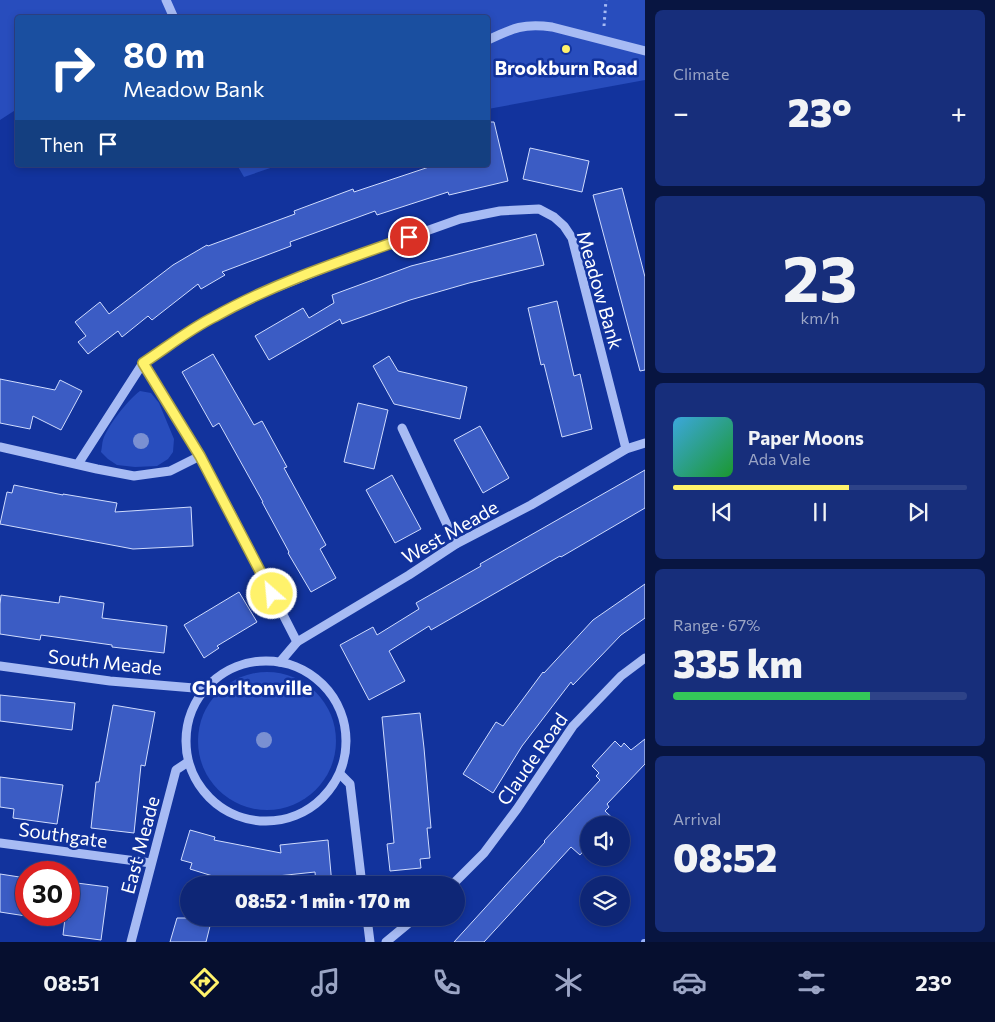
<!DOCTYPE html>
<meta charset="utf-8">
<style>
:root{--surface:#0e2676;--page:#172e7b;--text:#f1f3f6;--muted:#9ba5c5;--line:#2e4388;--accent:#fff26b}
body{margin:0;font-family:Commissioner,sans-serif;background:var(--page);color:var(--text);height:100vh;display:flex;flex-direction:column;font-size:19px;white-space:nowrap}
*{box-sizing:border-box;margin:0}
p{font-size:16px;color:var(--muted)}
.icon{flex:none;width:28px;height:28px;fill:none;stroke:currentColor;stroke-width:2;stroke-linecap:round;stroke-linejoin:round}
.map{position:relative;flex:1;overflow:hidden}
.side{display:flex;flex-direction:column;gap:10px;padding:10px;background:#081541;width:350px}
.side>*{flex:none}
.banner{position:absolute;left:15px;top:15px;width:475px;height:152px;border-radius:5px;box-shadow:0 2px 8px #0003,0 0 0 1px var(--line);background:#1a4fa0;color:#fff;overflow:hidden}
.buttons{position:absolute;left:580px;top:816px;display:grid;gap:10px}
.buttons a{display:grid;place-items:center;width:50px;height:50px;border-radius:50%;background:var(--surface);box-shadow:0 2px 8px #0003,0 0 0 1px var(--line);font-size:25px}
.speed{position:absolute;left:15px;top:861px;display:flex;gap:10px;font-size:25px;font-weight:700;text-align:center}
.speed>*{display:grid;place-content:center;width:65px;height:65px;border-radius:50%;background:var(--surface);box-shadow:0 2px 8px #0003,0 0 0 1px var(--line);line-height:1}
.speed .limit{border:8px solid #d22;background:#fff;color:#111}
.pin{position:absolute;display:grid;place-items:center;width:42px;height:42px;color:#fff;margin:-21px;border:2px solid #fff;border-radius:50%;box-shadow:0 1px 5px #0007}
.me{position:absolute;width:55px;margin:-28px;rotate:333deg;stroke-linejoin:round;filter:drop-shadow(0 0 4px #0008)}
.turn{display:flex;align-items:center;gap:18px;height:105px;padding:0 25px;font-size:22px}
.turn .icon{width:65px;height:65px;stroke-width:2.5}
.turn b{display:block;font-size:35px;line-height:42px}
.then{display:flex;align-items:center;height:48px;padding:0 25px;background:#0003;gap:10px;font-size:19px}
.big{font-size:38px;font-weight:800;line-height:1.1}
.side .widget{flex:1;display:flex;flex-direction:column;justify-content:center;gap:8px;min-width:0;padding:0 18px;border-radius:8px;background:var(--page)}
.side .dial{align-items:center;gap:0}
.dial b{font-size:65px;line-height:1}
.song{display:flex;align-items:center;gap:15px}
.cover{width:60px;height:60px;border-radius:8px;background:linear-gradient(135deg,hsl(200 70% 55%),hsl(130 70% 35%))}
.played{height:5px;border-radius:2px;background:linear-gradient(90deg,var(--accent) 60%,var(--line) 60%)}
.keys{display:flex;justify-content:space-around;direction:ltr}
.heat{display:flex;justify-content:space-between;align-items:center;font-size:28px;direction:ltr}
.charge{height:8px;border-radius:4px;background:linear-gradient(90deg,#34c759 67%,var(--line) 0)}
.trip{position:absolute;left:180px;top:876px;width:285px;height:50px;border-radius:25px;background:var(--surface);box-shadow:0 2px 8px #0003,0 0 0 1px var(--line);font-weight:800;line-height:50px;text-align:center}
.dock{display:flex;height:80px;justify-content:space-around;align-items:center;background:#060f2f;color:var(--muted)}
.dock .icon{width:35px;height:35px}
.dock .current{color:var(--accent)}
.dock b{font-size:22px;color:var(--text)}
main{display:flex;flex:1;min-height:0}
.map>svg:first-child{display:block}
</style>
<main>
<div class="map">
<svg width="645" height="942" viewBox="0 0 645 942">
<rect width="100%" height="100%" fill="#12339d"/>
<g fill="#284dbd">
<path d="M0,0H645V80L488,109V18H18L17,109L0,120Z"/>
<path d="M237,165H279L244,177Z"/>
<path d="M140,391L151,393L159,403L174,439L173,452L168,459L157,466L135,467L117,465L108,459L101,452C102,448 102,443 103,440C108,425 128,400 140,391Z"/>
<circle cx="267" cy="741" r="69"/>
</g>
<g fill="none" stroke-linecap="round" stroke-linejoin="round">
<path stroke="#99b2f7" stroke-width="6" d="M644,942H645"/>
</g>
<g fill="#3b5cc4" stroke="#d0dcfe">
<path d="M488,122H494L508,181L449,195L448,192L377,215L375,211L290,242L291,246L222,272L225,275L201,289L198,284L152,320L148,316L122,337L118,331L88,354L78,342L86,336L75,322L100,302L109,314L173,265L207,245L208,246L295,214L294,211L353,189L354,192L435,165H488Z"/>
<path d="M530,148L589,161L582,192L523,179Z"/>
<path d="M622,188L645,277V370L640,371L593,195Z"/>
<path d="M536,234L544,265L469,283L410,300L342,324L340,319L269,360L255,336L303,308L309,318L334,303L332,295L411,266Z"/>
<path d="M557,301L574,376L580,374L592,429L562,437L544,364L541,365L528,308Z"/>
<path d="M213,354L254,425L262,421L287,467L284,468L326,545L320,549L336,578L311,592L288,553L289,552L262,502H263L219,423L213,427L182,372Z"/>
<path d="M389,356L398,371L467,387L460,419L394,404L373,366Z"/>
<path d="M0,379L55,390L60,380L82,391L61,430L33,416L30,429L0,423Z"/>
<path d="M358,403L388,410L374,469L344,462Z"/>
<path d="M480,426L509,478L483,493L454,440Z"/>
<path d="M645,470V508L561,557L560,556L431,630L429,626L389,651L405,681L369,700L340,645L373,627L377,635L419,609L416,603L481,566L480,564Z"/>
<path d="M392,475L421,529L395,543L366,490Z"/>
<path d="M14,485L63,495V494L117,503L115,512L191,507L193,546L133,549L0,524L7,492L12,493Z"/>
<path d="M645,584V618L621,635L573,685L571,682L522,746L493,793L463,774L496,722L503,726L543,672L544,673L593,620Z"/>
<path d="M239,592L257,622L217,646L219,648L204,658L184,625Z"/>
<path d="M1,595L59,603L60,596L104,603L102,618L167,626L164,653L112,647V645L41,635L40,640L0,634V604Z"/>
<path d="M0,695L75,703L72,730L0,721Z"/>
<path d="M113,705L155,712L145,766L141,765L134,833L91,828L96,782H99Z"/>
<path d="M420,713L424,748L431,828H427L430,858L420,859L421,868L390,871L387,844L394,843L382,717Z"/>
<path d="M645,739V764L607,804L609,807L605,811L620,825H589V845L580,855L571,847L484,942H454L545,842L544,841L600,780L596,776L599,773L592,766L603,754L615,741L621,747L624,743L631,750Z"/>
<path d="M0,777L63,785L57,824L13,818L14,809L0,807Z"/>
<path d="M190,830L215,837L214,840L281,853L280,845L328,840L332,885H316L315,872L268,877L266,885H232L215,882L216,877L190,869L192,863L181,860Z"/>
<path d="M0,874L26,878V916L0,912Z"/>
<path d="M69,882L108,887L101,940L63,935L65,918L69,919Z"/>
<path d="M177,918H212L206,942H170Z"/>
</g>
<g fill="none" stroke-linecap="round" stroke-linejoin="round">
<path stroke="#a7bbf4" stroke-width="3" stroke-dasharray="2.5 4" stroke-linecap="butt" d="M604,26L606,0"/>
<g stroke="#a7bbf4" stroke-width="9">
<path d="M166,0L174,18"/>
<path d="M488,40C513,28 524,23 552,27L645,51"/>
<path d="M402,428L456,544"/>
<path d="M0,447L97,469L134,476L170,471L200,456"/>
<path d="M78,464L143,363"/>
<path d="M297,642L231,513L200,456L143,363L213,317L268,291L342,261L460,219L500,211L539,209L554,217L564,226L572,238L626,449"/>
<circle cx="266" cy="741" r="80"/>
<path d="M280,662L297,642L409,575L456,544L531,505L626,449L645,443"/>
<path d="M0,666L110,681L206,689"/>
<path d="M340,774L350,784L362,885"/>
<path d="M0,843L151,863"/>
<path d="M452,885L484,853L517,809L573,726L621,676L645,658"/>
<path d="M367,918L370,942"/>
<path d="M131,942L176,770L188,762"/>
<path d="M386,942L415,918"/>
</g>
</g>
<g fill="#7a90d2">
<circle cx="141" cy="441" r="8"/>
<circle cx="264" cy="740" r="8"/>
</g>
<g fill="none" stroke-linecap="round" stroke-linejoin="round">
<g stroke="#a69d46" stroke-width="12">
<path id="route" d="M272,594L200,456L143,363C166,348 190,329 214,317C274,283 344,260 409,237"/>
</g>
<use href="#route" stroke="#fff26b" stroke-width="9"/>
</g>
<circle fill="#fff26b" stroke="#12339d" stroke-width="2" cx="566" cy="49" r="5"/>
<g text-anchor="middle" stroke-width="5" stroke-linejoin="round" paint-order="stroke">
<g font-size="19" font-weight="bold" fill="#fff" stroke="#12339d">
<text x="566" y="75">Brookburn Road</text>
</g>
<g font-size="19" fill="#fff" stroke="#12339d">
<text transform="translate(600 290) rotate(74)" y="7">Meadow Bank</text>
<text transform="translate(450 532) rotate(-30)" y="7">West Meade</text>
<text transform="translate(105 662) rotate(6)" y="7">South Meade</text>
<text transform="translate(532 759) rotate(-55)" y="7">Claude Road</text>
<text transform="translate(63 835) rotate(8)" y="7">Southgate</text>
<text transform="translate(140 845) rotate(-75)" y="7">East Meade</text>
</g>
<g font-size="20" font-weight="bold" fill="#fff" stroke="#12339d">
<text x="252" y="695">Chorltonville</text>
</g>
</g>
</svg>
<div class="buttons">
<a><svg class="icon" aria-label="sound" viewBox="0 0 24 24"><path d="M4 9h4l5-4v14l-5-4H4zM17 9q2 3 0 6"/></svg></a>
<a><svg class="icon" aria-label="layers" viewBox="0 0 24 24"><path d="M12 4l9 5-9 5-9-5zM3 14l9 5 9-5"/></svg></a>
</div>
<div class="speed"><div class="limit">30</div></div>
<div class="pin" style="left:409px;top:237px;background:#d93025"><svg class="icon" aria-label="arrive" viewBox="0 0 24 24"><path d="M6 21V4h12l-3 4 3 4H6"/></svg></div>
<svg class="me" style="left:272px;top:594px" viewBox="-20 -20 40 40"><circle r="17" fill="#fff26b" stroke="#fff" stroke-width="3"/><path d="M0-11L8 9 0 5-8 9z" fill="#fff"/></svg>
<div class="trip">08:52 · 1 min · 170 m</div>
<div class="banner">
<div class="turn"><svg class="icon" aria-label="right" viewBox="0 0 24 24"><path d="M7 20v-9h11M14 6l5 5-5 5"/></svg><div><b>80 m</b>Meadow Bank</div></div>
<div class="then">Then<svg class="icon" aria-label="arrive" viewBox="0 0 24 24"><path d="M6 21V4h12l-3 4 3 4H6"/></svg></div>
</div>
</div>
<section class="side">
<div class="widget"><p>Climate</p>
<div class="heat"><a>−</a><b class="big">23°</b><a>+</a></div>
</div>
<div class="widget dial"><b>23</b><p>km/h</p></div>
<div class="widget">
<div class="song"><i class="cover"></i><div><b>Paper Moons</b><p>Ada Vale</p></div></div>
<div class="played"></div>
<div class="keys"><svg class="icon" aria-label="previous" viewBox="0 0 24 24"><path d="M18 5L8 12l10 7zM5 5v14"/></svg><svg class="icon" aria-label="pause" viewBox="0 0 24 24"><path d="M8 5v14M16 5v14"/></svg><svg class="icon" aria-label="next" viewBox="0 0 24 24"><path d="M6 5l10 7-10 7zM19 5v14"/></svg></div>
</div>
<div class="widget"><p>Range · 67%</p><b class="big">335 km</b><div class="charge"></div></div>
<div class="widget"><p>Arrival</p><b class="big">08:52</b></div>
</section>
</main>
<nav class="dock">
<b>08:51</b>
<svg class="icon current" aria-label="directions" viewBox="0 0 24 24"><path d="M12 3l9 9-9 9-9-9zM9 14v-3h6M13 9l2 2-2 2"/></svg>
<svg class="icon" aria-label="music" viewBox="0 0 24 24"><path d="M9 18V5l10-2v13"/><circle cx="6" cy="18" r="3"/><circle cx="16" cy="16" r="3"/></svg>
<svg class="icon" aria-label="phone" viewBox="0 0 24 24"><path d="M5 4h4l2 5-3 2q2 4 5 5l2-3 5 2v4C11 20 4 13 5 4z"/></svg>
<svg class="icon" aria-label="climate" viewBox="0 0 24 24"><path d="M12 3v18M4 7l16 10M4 17L20 7"/></svg>
<svg class="icon" aria-label="car" viewBox="0 0 24 24"><path d="M5 17H2v-5l4-1 3-4h7l3 4 3 1v5h-3M9 17h6M6 11h13"/><circle cx="7" cy="17" r="2"/><circle cx="17" cy="17" r="2"/></svg>
<svg class="icon" aria-label="filters" viewBox="0 0 24 24"><path d="M4 7h16M4 17h16"/><circle cx="9" cy="7" r="2"/><circle cx="15" cy="17" r="2"/></svg>
<b>23°</b>
</nav>
